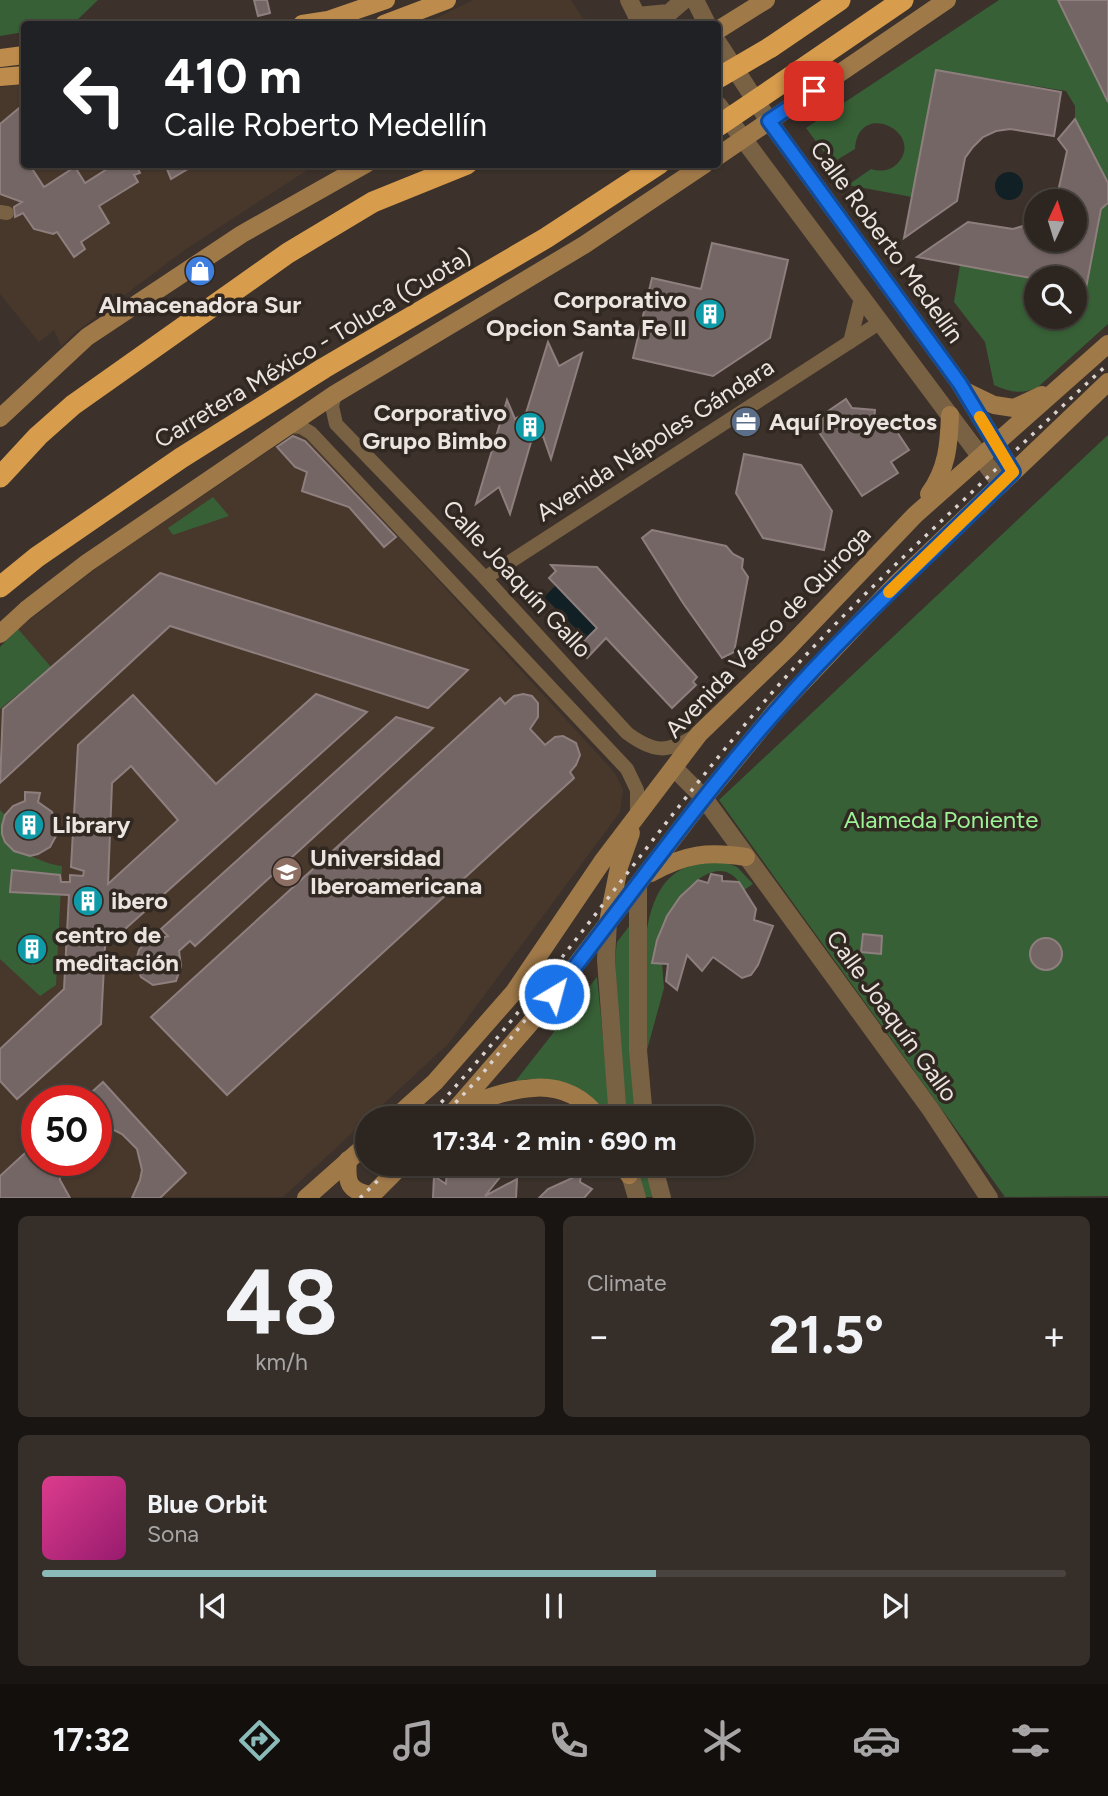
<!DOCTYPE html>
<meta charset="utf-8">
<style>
:root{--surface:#2d2620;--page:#352e29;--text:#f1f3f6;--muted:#a7a5a5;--line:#48433e;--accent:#8bbbb9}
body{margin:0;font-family:Figtree,sans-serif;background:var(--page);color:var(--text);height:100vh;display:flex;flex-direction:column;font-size:26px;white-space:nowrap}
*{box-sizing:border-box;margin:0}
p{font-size:23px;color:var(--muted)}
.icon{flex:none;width:38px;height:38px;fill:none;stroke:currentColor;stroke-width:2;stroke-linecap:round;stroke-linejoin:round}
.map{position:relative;height:1198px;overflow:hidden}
.side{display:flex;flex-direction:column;gap:18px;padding:18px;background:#191512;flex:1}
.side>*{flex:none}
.hud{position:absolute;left:21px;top:21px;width:700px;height:147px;border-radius:7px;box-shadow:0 2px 5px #0004,0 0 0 2px var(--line);background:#202124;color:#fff;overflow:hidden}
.needle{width:46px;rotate:4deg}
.controls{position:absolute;left:1024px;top:189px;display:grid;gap:14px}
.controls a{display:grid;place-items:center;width:63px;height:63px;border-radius:50%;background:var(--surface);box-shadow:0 2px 5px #0004,0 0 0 2px var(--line);font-size:35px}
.speed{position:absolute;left:21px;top:1085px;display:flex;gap:14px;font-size:35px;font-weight:700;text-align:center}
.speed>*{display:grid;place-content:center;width:91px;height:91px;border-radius:50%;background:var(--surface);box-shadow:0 2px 5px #0004,0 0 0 2px var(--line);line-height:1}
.speed .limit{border:10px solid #d22;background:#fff;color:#111}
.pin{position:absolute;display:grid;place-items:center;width:60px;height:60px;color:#fff;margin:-30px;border-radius:14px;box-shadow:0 4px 10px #0006}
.me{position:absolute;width:77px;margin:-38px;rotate:37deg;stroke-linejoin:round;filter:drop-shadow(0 0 5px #0008)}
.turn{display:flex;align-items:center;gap:24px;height:147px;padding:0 28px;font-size:32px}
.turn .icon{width:91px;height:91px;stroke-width:2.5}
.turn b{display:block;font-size:49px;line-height:60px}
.big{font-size:52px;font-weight:700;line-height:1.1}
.side .card{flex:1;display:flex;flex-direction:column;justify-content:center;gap:10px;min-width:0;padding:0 24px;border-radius:10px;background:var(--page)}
.side .dial{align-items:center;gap:0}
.dial b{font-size:91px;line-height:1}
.song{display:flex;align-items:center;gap:21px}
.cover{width:84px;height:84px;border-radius:10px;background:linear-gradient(135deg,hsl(330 70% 55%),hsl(320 70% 35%))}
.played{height:7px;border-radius:4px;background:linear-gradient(90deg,var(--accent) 60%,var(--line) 60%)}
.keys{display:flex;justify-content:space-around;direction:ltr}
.heat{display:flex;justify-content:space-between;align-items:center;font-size:38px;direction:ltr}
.side .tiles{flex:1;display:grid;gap:18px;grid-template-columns:1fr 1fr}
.card:last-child{grid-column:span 2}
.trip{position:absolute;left:355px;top:1106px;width:399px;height:70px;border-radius:35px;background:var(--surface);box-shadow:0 2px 5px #0004,0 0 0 2px var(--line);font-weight:700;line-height:70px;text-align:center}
.menu{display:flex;height:112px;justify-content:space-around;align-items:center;background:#120f0d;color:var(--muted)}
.menu .icon{width:49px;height:49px}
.menu .current{color:var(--accent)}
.menu b{font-size:32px;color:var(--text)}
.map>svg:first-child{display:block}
</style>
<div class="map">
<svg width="1108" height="1198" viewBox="0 0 1108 1198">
<rect width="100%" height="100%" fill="#3c322b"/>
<g fill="#48382c" fill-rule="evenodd">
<path d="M473,0H571L586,24H424Z"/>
<path d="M24,84V164L315,165L183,251L77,331L61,346L54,330L39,342L0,294V87Z"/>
<path d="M300,430L615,773L623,790L620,812L449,1043L283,1197H0V647L18,629L103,563ZM37,1101H96V1160H37Z"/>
</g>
<g fill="#376036">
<path d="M0,0H98L73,24H24V32L0,36Z"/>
<path d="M999,0H1058L1108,102V183L1075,119V106L1066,91L936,70L912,197L848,185L871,169C880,172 890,171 897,164C927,133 858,98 855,149L832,163L806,128Z"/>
<path d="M1108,203V324L1038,387C1021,395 1010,392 994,385L985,342L954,302L960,265L1036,279V317H1074L1075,286L1086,288L1101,210Z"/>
<path d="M1108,435V1196L1005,1197L719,800Z"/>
<path d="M213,497L229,516L173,535L168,528Z"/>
<path d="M18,629L51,667L0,709V647Z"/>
<path d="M0,810L5,815C0,841 9,848 30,856C41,860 50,865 62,866L56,985L40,996L0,959Z"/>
<path d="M724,862L737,867L753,884L744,890C722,846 682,889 667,916C659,930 656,946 653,962L662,963L664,988L647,1050C646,999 629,891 686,867C698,862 712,863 724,862Z"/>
<path d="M631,924L639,1118H624L615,959L617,942Z"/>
<path d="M597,977L611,1118H607L541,1079H526L514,1083Z"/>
<path d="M635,1164H648L659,1197H645Z"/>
</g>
<g fill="#102025">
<circle cx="1009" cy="186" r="14"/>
<path d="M556,585L597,628L586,639L544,597Z"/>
</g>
<g fill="#746665" stroke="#8e7f7e" stroke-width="2" fill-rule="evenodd">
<path d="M254,0H267L270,13L258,16Z"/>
<path d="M1058,0H1108V102Z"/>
<path d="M936,70L1061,92L1054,136L1010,129L996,131L983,137L973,147L965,158L957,201L904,238Z"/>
<path d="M24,104V164H29L44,187L75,167L85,183L115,164H136L140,173L134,175L138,182L99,206L109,223L81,242L85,249L74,257L57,232L53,234L34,229L23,213L15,217L14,207L22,202L0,194V124Z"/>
<path d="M1075,119L1108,183V203L1101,209L1086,288L1074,286V278L1036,279L917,257L968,222L1013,229L1036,222V240H1074V204L1079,201H1056L1067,151L1058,139Z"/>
<path d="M165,164H196L171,179Z"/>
<path d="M712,243L788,260L770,338L713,376L633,358L652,278L701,289Z"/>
<path d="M548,342L559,366L582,353L551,459L543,436L531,442L510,514L499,487L476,504L507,400L515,419L526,413Z"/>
<path d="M846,399L852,408L875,410L873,431L889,420L909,450L891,462L898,473L862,496L812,422Z"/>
<path d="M293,436L305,441L396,537L384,547L349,507L302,491L307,472L295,467L277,447Z"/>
<path d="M744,454L801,465L832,511L824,550L763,538L736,493Z"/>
<path d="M652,530L726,546L733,554L743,559L742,568L748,577L734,652L722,658L683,603L642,538Z"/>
<path d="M551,565L597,567L697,677L693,682L696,685L672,708L606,638L587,658L577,648L597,628L549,578L556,571Z"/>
<path d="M160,573L468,670L428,708L170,626L0,783L3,709Z"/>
<path d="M316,694L367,712L105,947L101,1024L17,1099L0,1081V1049L64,989L69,895L10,892L12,870L60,875L61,882H70V875L83,876L84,871L71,867L78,745L133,695L216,784ZM131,766L178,820L108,884L112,783Z"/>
<path d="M523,694L532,696L538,703V717L530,729L545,745L555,737L563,736L576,743L580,755L576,765L570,772L574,778L227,1095L151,1017L500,698L505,704L514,696Z"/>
<path d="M396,717L433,728L195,946L190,941L179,951L181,966L176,981L153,985L141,977L135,964L139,950L143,945L168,936L161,929Z"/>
<path d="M25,792L40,793L38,802L52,812L56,823V836L50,847L38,854L30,856L14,851L5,842L2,834V826L5,815L13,806L25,801Z"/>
<path d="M711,874L722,876V881L739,882L756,909L754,920L773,926L758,965L751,975L742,978L713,957L702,971L687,955L677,990L666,981L668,964L652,963L657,940L667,916L680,897L698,880L708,883Z"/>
<path d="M863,934L882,936L881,954L861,952Z"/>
<circle cx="1046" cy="954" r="16"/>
<path d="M31,938L42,944L43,953L33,964L18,946Z"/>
<path d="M103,1082L186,1173L160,1198H132L140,1180L142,1170L137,1149L122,1134L108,1127L96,1128V1101H82Z"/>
<path d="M527,1110L553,1111L552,1118H526Z"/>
<path d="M37,1142V1160H60V1180L70,1198H0V1176Z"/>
<path d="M447,1164L509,1166L485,1196L517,1179L516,1198H433L434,1176L446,1184Z"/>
<path d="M581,1174L580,1182L592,1189L584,1198H539L548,1189Z"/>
</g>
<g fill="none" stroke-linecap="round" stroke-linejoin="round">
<g stroke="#796144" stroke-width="14">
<path d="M0,212L7,213"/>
<path d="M850,342L861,298"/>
<path d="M335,394L332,406L336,424L485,578L627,733C654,753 667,753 695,736"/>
<path d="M288,426L301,427L311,433L627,769L637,790V816"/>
<path d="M485,578L879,323"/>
</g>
<g stroke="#796144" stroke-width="18">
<path d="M629,0L637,16L646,24"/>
<path d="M695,0L707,24"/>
<path d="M637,16L669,13L684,0"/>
<path d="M718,43L769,121L960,384L1013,472"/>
<path d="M718,105L1001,484"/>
<path d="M674,768L704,798L931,1110L989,1198"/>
<path d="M638,885V1050L644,1118"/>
<path d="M608,921L606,960L618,1118"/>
<path d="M627,1164L637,1198"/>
<path d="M653,1164L662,1198"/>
</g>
<g stroke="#a07949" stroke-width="18">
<path d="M718,30L766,0"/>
<path d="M718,156L947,0"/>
<path d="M965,391L994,405L1014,408L1042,395"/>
<path d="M0,418L87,337L242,234L366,164"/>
<path d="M929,494C947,469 949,445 950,415"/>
<path d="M0,634L26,610L87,563L335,394L584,245L705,164"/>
<path d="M651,873C685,854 708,851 746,857"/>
<path d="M609,917L619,867L631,833"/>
<path d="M461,1107C509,1090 562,1069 599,1118"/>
<path d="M395,1118L435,1082L514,992L602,862L699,734L788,648L915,515L1108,344"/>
<path d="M448,1118L539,1013L704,798L777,709L897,583L1108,382"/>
<path d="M348,1160C346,1182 348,1191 371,1195"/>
<path d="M624,1164L629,1175"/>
<path d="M306,1198L368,1143"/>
<path d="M369,1198L403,1164"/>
</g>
<g stroke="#bd8c4c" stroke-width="18">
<path d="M302,24L328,20L386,0"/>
<path d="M384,24L447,0"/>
<path d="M0,58L24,55"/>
<path d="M0,77L24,75"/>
</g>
<g stroke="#d89c4d" stroke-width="21">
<path d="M771,47L840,0"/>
<path d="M783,82L903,0"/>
<path d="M0,477L38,436L73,405L288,253L373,202L467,164"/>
<path d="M0,587L37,557L181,458L324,368L546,238L659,164"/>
</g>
<g stroke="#d9d2ce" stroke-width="3.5" stroke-dasharray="3.5 7" stroke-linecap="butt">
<path d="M629,888L726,764"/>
<path d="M427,1118C548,987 648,838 764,702C827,628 899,561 969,495C1015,451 1061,407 1108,364"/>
<path d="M441,1118L479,1078L558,979"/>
<path d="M360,1198L395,1164"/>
</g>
<g stroke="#d89c4d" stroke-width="21">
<path d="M718,78L771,47"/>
<path d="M718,126L783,82"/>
</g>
</g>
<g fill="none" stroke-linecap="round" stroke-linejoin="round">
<g stroke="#114b97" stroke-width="18">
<path id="route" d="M554,994C628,899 698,800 777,710C851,625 934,551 1013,472L960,384L769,121L814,91"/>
</g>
<use href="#route" stroke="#1a73e8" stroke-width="12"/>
<path stroke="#f59e0b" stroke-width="12" d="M889,592L1013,472L980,417"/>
</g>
<defs>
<g id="shop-disc" transform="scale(1.575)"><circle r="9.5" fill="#3f7fe0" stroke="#312821"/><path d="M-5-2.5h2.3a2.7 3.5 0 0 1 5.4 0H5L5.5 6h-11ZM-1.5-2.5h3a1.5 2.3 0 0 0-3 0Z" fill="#fff"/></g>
<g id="building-disc" transform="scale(1.575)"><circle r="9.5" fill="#0f9aa8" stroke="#312821"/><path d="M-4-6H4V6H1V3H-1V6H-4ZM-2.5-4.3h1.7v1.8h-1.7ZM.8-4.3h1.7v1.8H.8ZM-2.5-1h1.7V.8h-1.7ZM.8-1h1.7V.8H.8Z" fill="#fff"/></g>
<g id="office-disc" transform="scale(1.575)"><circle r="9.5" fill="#5c6f8a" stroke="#312821"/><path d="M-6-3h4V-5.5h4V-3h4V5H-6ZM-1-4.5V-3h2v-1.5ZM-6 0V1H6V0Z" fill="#fff"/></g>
<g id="university-disc" transform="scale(1.575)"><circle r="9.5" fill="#8d6e63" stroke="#312821"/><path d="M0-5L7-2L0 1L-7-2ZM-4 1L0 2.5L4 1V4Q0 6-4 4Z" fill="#fff"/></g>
</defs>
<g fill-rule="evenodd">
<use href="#shop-disc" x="200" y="271"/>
<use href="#building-disc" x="710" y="314"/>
<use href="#office-disc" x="746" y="422"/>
<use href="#building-disc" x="530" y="427"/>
<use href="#building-disc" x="29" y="825"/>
<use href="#university-disc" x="287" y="872"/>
<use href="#building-disc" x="88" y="901"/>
<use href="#building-disc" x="32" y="949"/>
</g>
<g text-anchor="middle" stroke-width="7" stroke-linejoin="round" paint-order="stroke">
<g font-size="24" fill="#ebe4e0" stroke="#312821">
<text transform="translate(887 242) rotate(54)" y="8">Calle Roberto Medellín</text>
<text transform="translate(313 348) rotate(-31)" y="8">Carretera México - Toluca (Cuota)</text>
<text transform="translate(655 440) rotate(-33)" y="8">Avenida Nápoles Gándara</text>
<text transform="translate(517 579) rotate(47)" y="8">Calle Joaquín Gallo</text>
<text transform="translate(768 632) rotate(-46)" y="8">Avenida Vasco de Quiroga</text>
<text transform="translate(892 1016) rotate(54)" y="8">Calle Joaquín Gallo</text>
</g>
<g font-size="24" font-weight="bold" fill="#ebe4e0" stroke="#312821" text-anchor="start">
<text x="687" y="308" text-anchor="end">Corporativo<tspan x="687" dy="28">Opcion Santa Fe II</tspan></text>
<text x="200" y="313" text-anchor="middle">Almacenadora Sur</text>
<text x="507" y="421" text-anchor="end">Corporativo<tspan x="507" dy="28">Grupo Bimbo</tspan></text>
<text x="769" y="430">Aquí Proyectos</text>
<text x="52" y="833">Library</text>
<text x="310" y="866">Universidad<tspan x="310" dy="28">Iberoamericana</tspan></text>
<text x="111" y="909">ibero</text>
<text x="55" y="943">centro de<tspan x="55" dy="28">meditación</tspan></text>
</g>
<g font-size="24" fill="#9cf398" stroke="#312821">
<text x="941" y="828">Alameda Poniente</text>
</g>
</g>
</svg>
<div class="controls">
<a><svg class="needle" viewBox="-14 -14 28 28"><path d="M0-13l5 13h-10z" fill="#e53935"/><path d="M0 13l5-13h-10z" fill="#a7a5a5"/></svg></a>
<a><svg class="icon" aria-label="search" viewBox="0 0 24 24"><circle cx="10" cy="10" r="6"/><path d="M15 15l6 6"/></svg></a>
</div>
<div class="speed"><div class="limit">50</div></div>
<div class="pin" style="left:814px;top:91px;background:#d93025"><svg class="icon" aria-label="arrive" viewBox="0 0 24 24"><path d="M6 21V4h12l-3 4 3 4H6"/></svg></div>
<svg class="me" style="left:554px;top:994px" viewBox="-20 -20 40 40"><circle r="17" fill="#1a73e8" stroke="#fff" stroke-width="3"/><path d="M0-11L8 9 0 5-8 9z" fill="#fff"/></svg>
<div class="trip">17:34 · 2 min · 690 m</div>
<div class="hud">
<div class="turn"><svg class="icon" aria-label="left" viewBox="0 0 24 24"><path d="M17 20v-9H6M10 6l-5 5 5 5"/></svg><div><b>410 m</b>Calle Roberto Medellín</div></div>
</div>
</div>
<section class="side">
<div class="tiles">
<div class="card dial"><b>48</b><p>km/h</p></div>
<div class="card"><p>Climate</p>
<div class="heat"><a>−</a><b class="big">21.5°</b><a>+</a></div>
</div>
<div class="card">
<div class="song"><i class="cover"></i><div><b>Blue Orbit</b><p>Sona</p></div></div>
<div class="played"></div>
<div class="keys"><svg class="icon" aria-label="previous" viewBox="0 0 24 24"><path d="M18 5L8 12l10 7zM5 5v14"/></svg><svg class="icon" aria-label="pause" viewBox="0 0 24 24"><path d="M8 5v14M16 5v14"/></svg><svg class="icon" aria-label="next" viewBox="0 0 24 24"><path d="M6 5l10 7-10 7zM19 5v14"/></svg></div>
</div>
</div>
</section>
<nav class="menu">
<b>17:32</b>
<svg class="icon current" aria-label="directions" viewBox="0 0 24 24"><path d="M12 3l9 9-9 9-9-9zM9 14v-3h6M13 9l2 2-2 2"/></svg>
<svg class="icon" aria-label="music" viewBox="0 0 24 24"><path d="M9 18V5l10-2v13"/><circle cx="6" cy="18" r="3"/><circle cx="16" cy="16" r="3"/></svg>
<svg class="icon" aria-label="phone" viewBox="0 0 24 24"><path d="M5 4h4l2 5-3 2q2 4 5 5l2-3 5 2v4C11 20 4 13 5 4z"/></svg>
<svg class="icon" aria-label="climate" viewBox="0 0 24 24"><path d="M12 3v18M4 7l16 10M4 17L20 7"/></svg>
<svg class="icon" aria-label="car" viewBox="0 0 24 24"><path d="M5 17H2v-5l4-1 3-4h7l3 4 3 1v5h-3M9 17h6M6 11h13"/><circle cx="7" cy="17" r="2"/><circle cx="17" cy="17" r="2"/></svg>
<svg class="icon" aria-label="filters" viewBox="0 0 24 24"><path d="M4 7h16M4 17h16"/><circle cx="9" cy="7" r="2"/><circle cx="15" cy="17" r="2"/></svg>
</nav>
